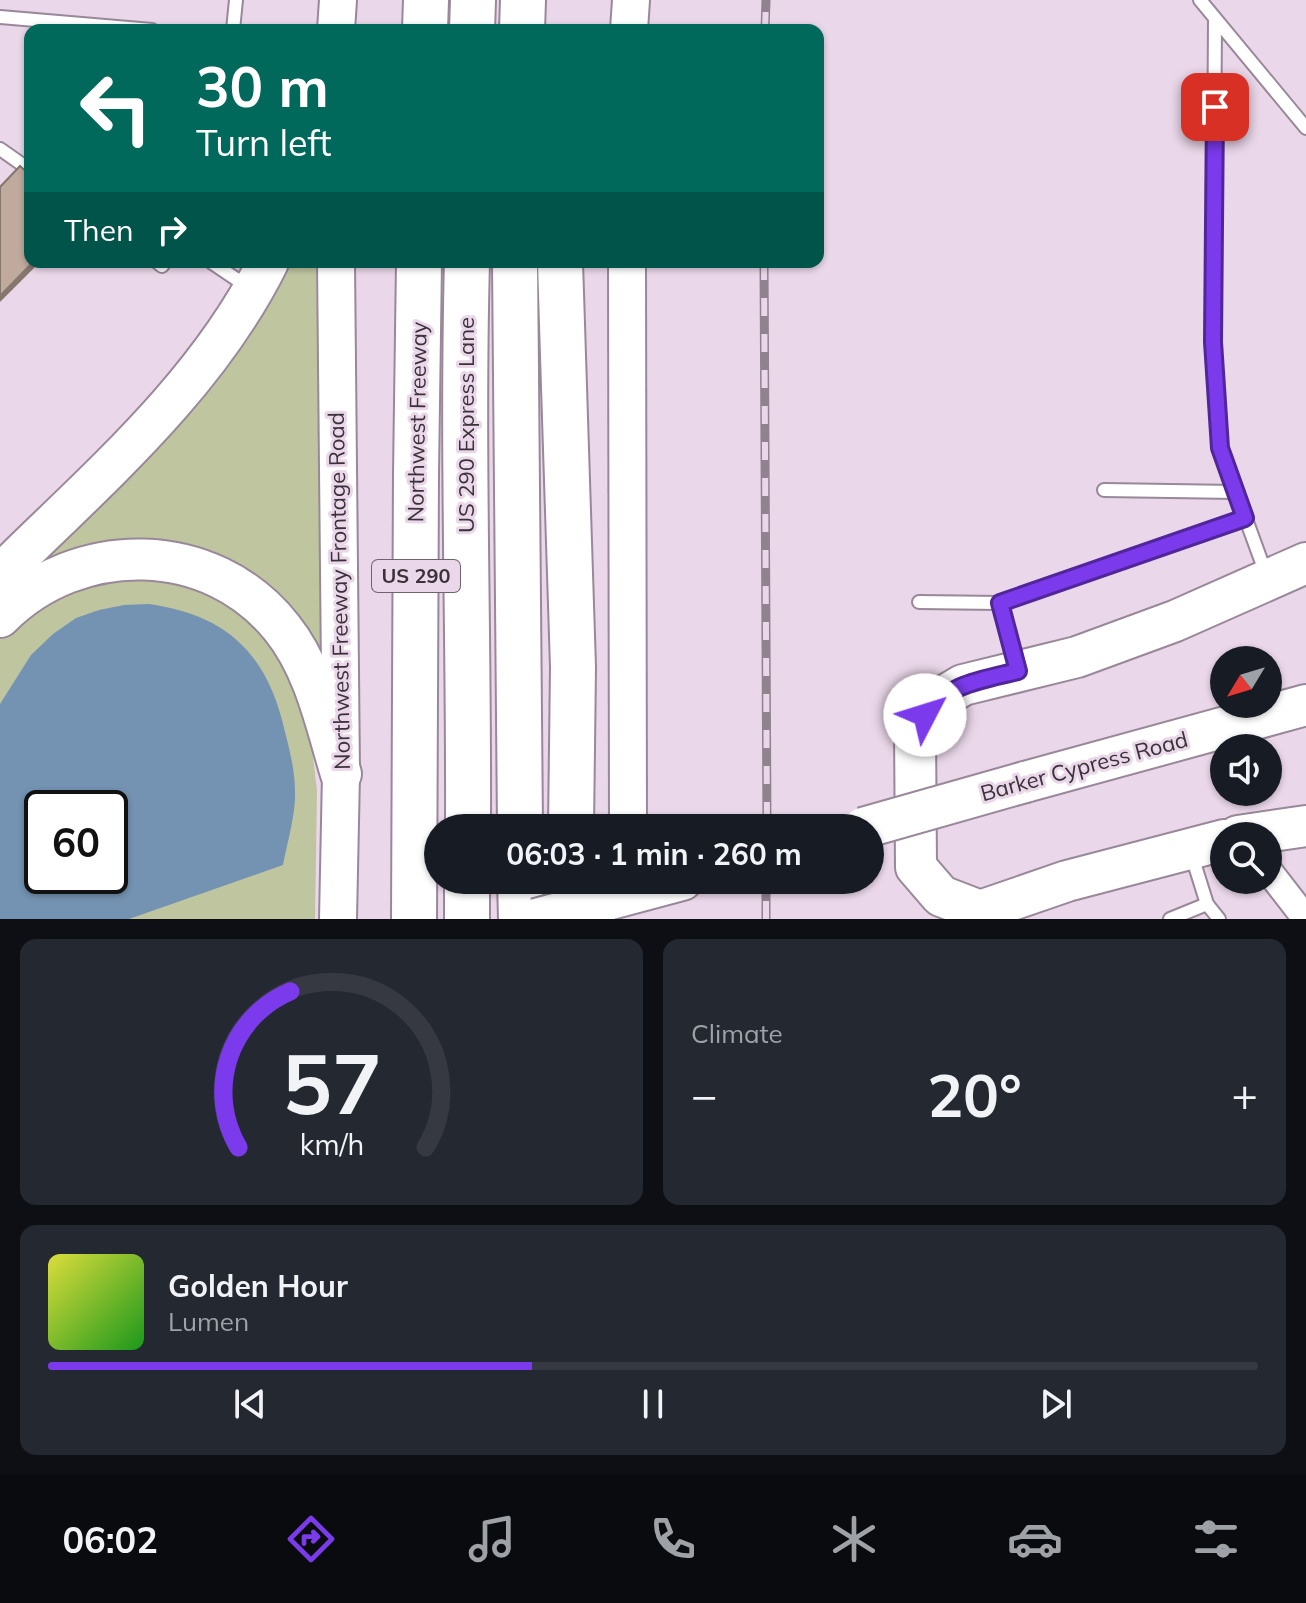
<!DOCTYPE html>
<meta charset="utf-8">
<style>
:root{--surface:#171b24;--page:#242831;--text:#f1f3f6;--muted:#9ea1a6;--line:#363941;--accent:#7c3aed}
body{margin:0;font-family:Mulish,sans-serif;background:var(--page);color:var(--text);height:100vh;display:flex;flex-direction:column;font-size:30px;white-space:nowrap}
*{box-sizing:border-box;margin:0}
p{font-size:26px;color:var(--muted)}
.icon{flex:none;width:44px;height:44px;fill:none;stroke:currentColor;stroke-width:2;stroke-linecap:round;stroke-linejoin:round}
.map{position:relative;height:919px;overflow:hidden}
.details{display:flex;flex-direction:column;gap:20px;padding:20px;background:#0d0f14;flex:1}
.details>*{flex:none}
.top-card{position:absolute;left:24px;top:24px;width:800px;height:244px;border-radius:16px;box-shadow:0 2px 6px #0004;background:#00695c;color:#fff;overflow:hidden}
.needle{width:52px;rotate:232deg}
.buttons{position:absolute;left:1210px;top:646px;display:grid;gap:16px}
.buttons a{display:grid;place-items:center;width:72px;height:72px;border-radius:50%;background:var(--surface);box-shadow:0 2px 6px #0004;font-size:40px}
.speed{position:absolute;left:24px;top:790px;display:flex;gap:16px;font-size:40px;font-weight:700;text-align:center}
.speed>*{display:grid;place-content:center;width:104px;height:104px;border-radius:50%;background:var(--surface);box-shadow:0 2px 6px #0004;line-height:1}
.speed .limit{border:4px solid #111;border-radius:12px;background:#fff;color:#111}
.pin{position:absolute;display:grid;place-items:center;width:68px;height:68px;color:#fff;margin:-34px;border-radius:16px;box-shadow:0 4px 12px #0006}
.me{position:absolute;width:88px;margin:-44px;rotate:50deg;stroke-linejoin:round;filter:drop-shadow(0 0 6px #0008)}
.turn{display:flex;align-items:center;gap:28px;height:168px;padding:0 40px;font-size:36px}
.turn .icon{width:104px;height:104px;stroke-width:2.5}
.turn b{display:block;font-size:56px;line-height:68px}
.then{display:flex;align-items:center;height:76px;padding:0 40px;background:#0003;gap:16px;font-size:30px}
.big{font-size:60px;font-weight:700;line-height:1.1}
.details .card{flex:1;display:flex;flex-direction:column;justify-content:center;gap:12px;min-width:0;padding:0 28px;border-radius:16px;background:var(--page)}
.details .dial{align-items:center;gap:0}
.dial svg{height:208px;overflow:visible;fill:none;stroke:var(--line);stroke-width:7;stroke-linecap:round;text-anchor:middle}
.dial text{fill:var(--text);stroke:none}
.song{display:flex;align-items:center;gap:24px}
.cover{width:96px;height:96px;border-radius:12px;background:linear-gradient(135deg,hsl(60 70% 55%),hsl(120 70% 35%))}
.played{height:8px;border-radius:4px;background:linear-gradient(90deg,var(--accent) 40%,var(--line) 40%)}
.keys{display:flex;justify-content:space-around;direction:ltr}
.heat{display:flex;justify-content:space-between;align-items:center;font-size:44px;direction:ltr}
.details .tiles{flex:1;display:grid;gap:20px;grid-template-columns:1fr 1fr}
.card:last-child{grid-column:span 2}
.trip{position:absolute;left:424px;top:814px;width:460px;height:80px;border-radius:40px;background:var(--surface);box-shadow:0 2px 6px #0004;font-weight:700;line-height:80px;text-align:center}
.dock{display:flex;height:128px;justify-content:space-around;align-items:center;background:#090b0e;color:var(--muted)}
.dock .icon{width:56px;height:56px}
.dock .on{color:var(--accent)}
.dock b{font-size:36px;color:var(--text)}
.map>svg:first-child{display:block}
</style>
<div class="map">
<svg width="1306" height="919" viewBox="0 0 1306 919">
<rect width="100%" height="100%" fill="#ead7e9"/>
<g fill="#bec59f" fill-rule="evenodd">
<path d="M283,262H316L323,671L227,572L29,574Z"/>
<path d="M174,577L237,607L279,652L302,708L312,748L317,791L315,919H0V635L83,580ZM42,808H110V876H42Z"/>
</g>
<path fill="#7493b3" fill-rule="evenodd" d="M149,604C228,615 268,655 285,732C290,751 295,772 295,792C296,812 287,845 283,865L129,919H0V704L31,655L53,634L76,618L99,610L124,605ZM42,808H110V876H42Z"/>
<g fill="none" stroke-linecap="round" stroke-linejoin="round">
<g stroke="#989" stroke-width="16">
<g id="lane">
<path d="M1200,0L1306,128"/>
<path d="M0,17L152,30"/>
<path d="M1215,19L1213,342L1220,448L1266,574"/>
<path d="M233,30L236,0"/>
<path d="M0,149L30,170"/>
<path d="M157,262L162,266L165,262"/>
<path d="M211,262L248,287"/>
<path d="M1104,490L1236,492"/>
<path d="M919,602L1000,603"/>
<path d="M1016,666L1000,603L1245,518"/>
<path d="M1191,853L1207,904L1219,919"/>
<path d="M1170,919L1207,904"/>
</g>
</g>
<g stroke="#989" stroke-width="30">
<path id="street" d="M1268,870L1306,919"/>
</g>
<g stroke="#989" stroke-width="40">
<g id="secondary">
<path d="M336,30L338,0"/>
<path d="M629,30L631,0"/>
<path d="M336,262L341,774L338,919"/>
<path d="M627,262L628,828"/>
</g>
</g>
<g stroke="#989" stroke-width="44">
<g id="primary">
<path d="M0,575C97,479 206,387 268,262"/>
<path d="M0,617C78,538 212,539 282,628C315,669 326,725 341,774"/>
<path d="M1025,782L1306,705"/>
<path d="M1238,836L1306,826"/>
<path d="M1224,840L1067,881L980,911L941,896L916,867L915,728L936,701L963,685L1077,657L1175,621L1306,563"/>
<path d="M607,900L682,880"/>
</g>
</g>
<g stroke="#989" stroke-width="48">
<g id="highway">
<path d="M425,30L426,0"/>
<path d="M472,30L473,0"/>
<path d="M522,30L523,0"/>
<path d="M467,262C462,451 469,639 468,828"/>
<path d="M515,262L520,828"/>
<path d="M560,262L573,667L571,828"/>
<path d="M520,880L521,919"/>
<path d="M414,919L416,474L419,262"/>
<path d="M467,919V880"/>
<path d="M570,919L571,880"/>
</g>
</g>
<use href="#lane" stroke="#fff" stroke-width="12"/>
<use href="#street" stroke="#fff" stroke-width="26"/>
<use href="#secondary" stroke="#fff" stroke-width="36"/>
<use href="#primary" stroke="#fff" stroke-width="40"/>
<use href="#highway" stroke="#fff" stroke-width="44"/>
<g stroke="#90828f" stroke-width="9">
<g id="rail">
<path d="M765,30L766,0"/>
<path d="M764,262L767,828"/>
<path d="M766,919V880"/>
</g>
</g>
<use href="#rail" stroke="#ead7e9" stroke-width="6" stroke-dasharray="18" stroke-linecap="butt"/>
<g stroke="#989" stroke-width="44" stroke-linecap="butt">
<g id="primary-bridge">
<path d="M863,828L1025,782"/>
<path d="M536,919L607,900"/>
</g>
</g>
<use href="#primary-bridge" stroke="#fff" stroke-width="40"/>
</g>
<path fill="#86776e" d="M33,262H40L0,302V296Z"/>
<path fill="#c0aa9d" stroke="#86776e" stroke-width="2" d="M20,166L30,175V262H33L0,296V187Z"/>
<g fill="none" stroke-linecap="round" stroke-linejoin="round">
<g stroke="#51269a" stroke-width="20">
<path id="route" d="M925,715C949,683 982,680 1018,671L1000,603L1245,518L1220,448L1213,342L1215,107"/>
</g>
<use href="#route" stroke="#7c3aed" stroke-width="14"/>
</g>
<g text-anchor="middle" stroke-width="6" stroke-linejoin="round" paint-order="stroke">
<rect fill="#ead7e9" stroke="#6f646e" stroke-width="2" x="372" y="560" width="88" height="32" rx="6"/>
<g font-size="20" font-weight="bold" fill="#3a3239">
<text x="416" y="583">US 290</text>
</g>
<g font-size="22" fill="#3a3239" stroke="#ead7e9">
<text transform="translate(417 422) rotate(-89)" y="8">Northwest Freeway</text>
<text transform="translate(466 425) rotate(-90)" y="8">US 290 Express Lane</text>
<text transform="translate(339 591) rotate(-91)" y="8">Northwest Freeway Frontage Road</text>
<text transform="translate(1084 766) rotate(-15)" y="8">Barker Cypress Road</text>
</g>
</g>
</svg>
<div class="buttons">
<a><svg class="needle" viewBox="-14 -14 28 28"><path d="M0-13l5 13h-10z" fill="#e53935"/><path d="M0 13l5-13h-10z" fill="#9ea1a6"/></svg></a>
<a><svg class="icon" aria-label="sound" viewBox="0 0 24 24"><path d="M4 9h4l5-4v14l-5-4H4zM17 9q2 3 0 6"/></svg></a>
<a><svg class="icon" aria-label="search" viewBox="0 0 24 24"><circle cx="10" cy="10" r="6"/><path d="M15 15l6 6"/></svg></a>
</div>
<div class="speed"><div class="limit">60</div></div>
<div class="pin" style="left:1215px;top:107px;background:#d93025"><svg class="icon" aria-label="arrive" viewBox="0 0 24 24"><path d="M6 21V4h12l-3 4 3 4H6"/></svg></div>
<svg class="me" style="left:925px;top:715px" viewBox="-20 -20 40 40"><circle r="19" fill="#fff"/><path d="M0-13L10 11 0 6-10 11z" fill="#7c3aed"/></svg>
<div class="trip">06:03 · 1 min · 260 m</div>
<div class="top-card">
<div class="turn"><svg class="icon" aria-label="left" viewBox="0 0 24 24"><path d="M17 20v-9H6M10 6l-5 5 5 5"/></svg><div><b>30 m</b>Turn left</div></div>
<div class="then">Then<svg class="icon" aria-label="right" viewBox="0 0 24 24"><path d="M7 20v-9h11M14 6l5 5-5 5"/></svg></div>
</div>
</div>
<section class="details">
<div class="tiles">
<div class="card dial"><svg viewBox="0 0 100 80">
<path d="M14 69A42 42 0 1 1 86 69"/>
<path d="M14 69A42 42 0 0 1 34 9" stroke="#7c3aed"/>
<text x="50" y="56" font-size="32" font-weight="700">57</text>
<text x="50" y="72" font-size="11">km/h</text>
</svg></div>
<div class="card"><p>Climate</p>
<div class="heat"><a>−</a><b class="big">20°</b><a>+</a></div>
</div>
<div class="card">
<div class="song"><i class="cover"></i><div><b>Golden Hour</b><p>Lumen</p></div></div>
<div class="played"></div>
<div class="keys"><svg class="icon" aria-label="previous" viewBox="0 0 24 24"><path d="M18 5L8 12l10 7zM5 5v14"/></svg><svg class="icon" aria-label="pause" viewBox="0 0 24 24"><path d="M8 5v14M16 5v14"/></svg><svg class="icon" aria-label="next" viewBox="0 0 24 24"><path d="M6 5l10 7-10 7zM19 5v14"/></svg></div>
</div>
</div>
</section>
<nav class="dock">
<b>06:02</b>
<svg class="icon on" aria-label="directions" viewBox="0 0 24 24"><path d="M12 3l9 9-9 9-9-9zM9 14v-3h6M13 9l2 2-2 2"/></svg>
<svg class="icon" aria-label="music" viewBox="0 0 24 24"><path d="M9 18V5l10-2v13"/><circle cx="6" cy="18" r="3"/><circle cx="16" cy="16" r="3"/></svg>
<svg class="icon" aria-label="phone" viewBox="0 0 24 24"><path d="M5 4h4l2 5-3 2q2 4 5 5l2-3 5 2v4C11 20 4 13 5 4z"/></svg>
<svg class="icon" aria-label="climate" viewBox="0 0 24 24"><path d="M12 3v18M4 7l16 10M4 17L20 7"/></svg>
<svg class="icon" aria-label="car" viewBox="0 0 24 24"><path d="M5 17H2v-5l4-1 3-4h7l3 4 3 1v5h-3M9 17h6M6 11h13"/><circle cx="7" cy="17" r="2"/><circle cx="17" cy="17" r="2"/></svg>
<svg class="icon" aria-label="filters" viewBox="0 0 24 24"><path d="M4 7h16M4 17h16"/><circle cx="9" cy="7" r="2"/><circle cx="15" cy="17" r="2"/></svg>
</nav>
